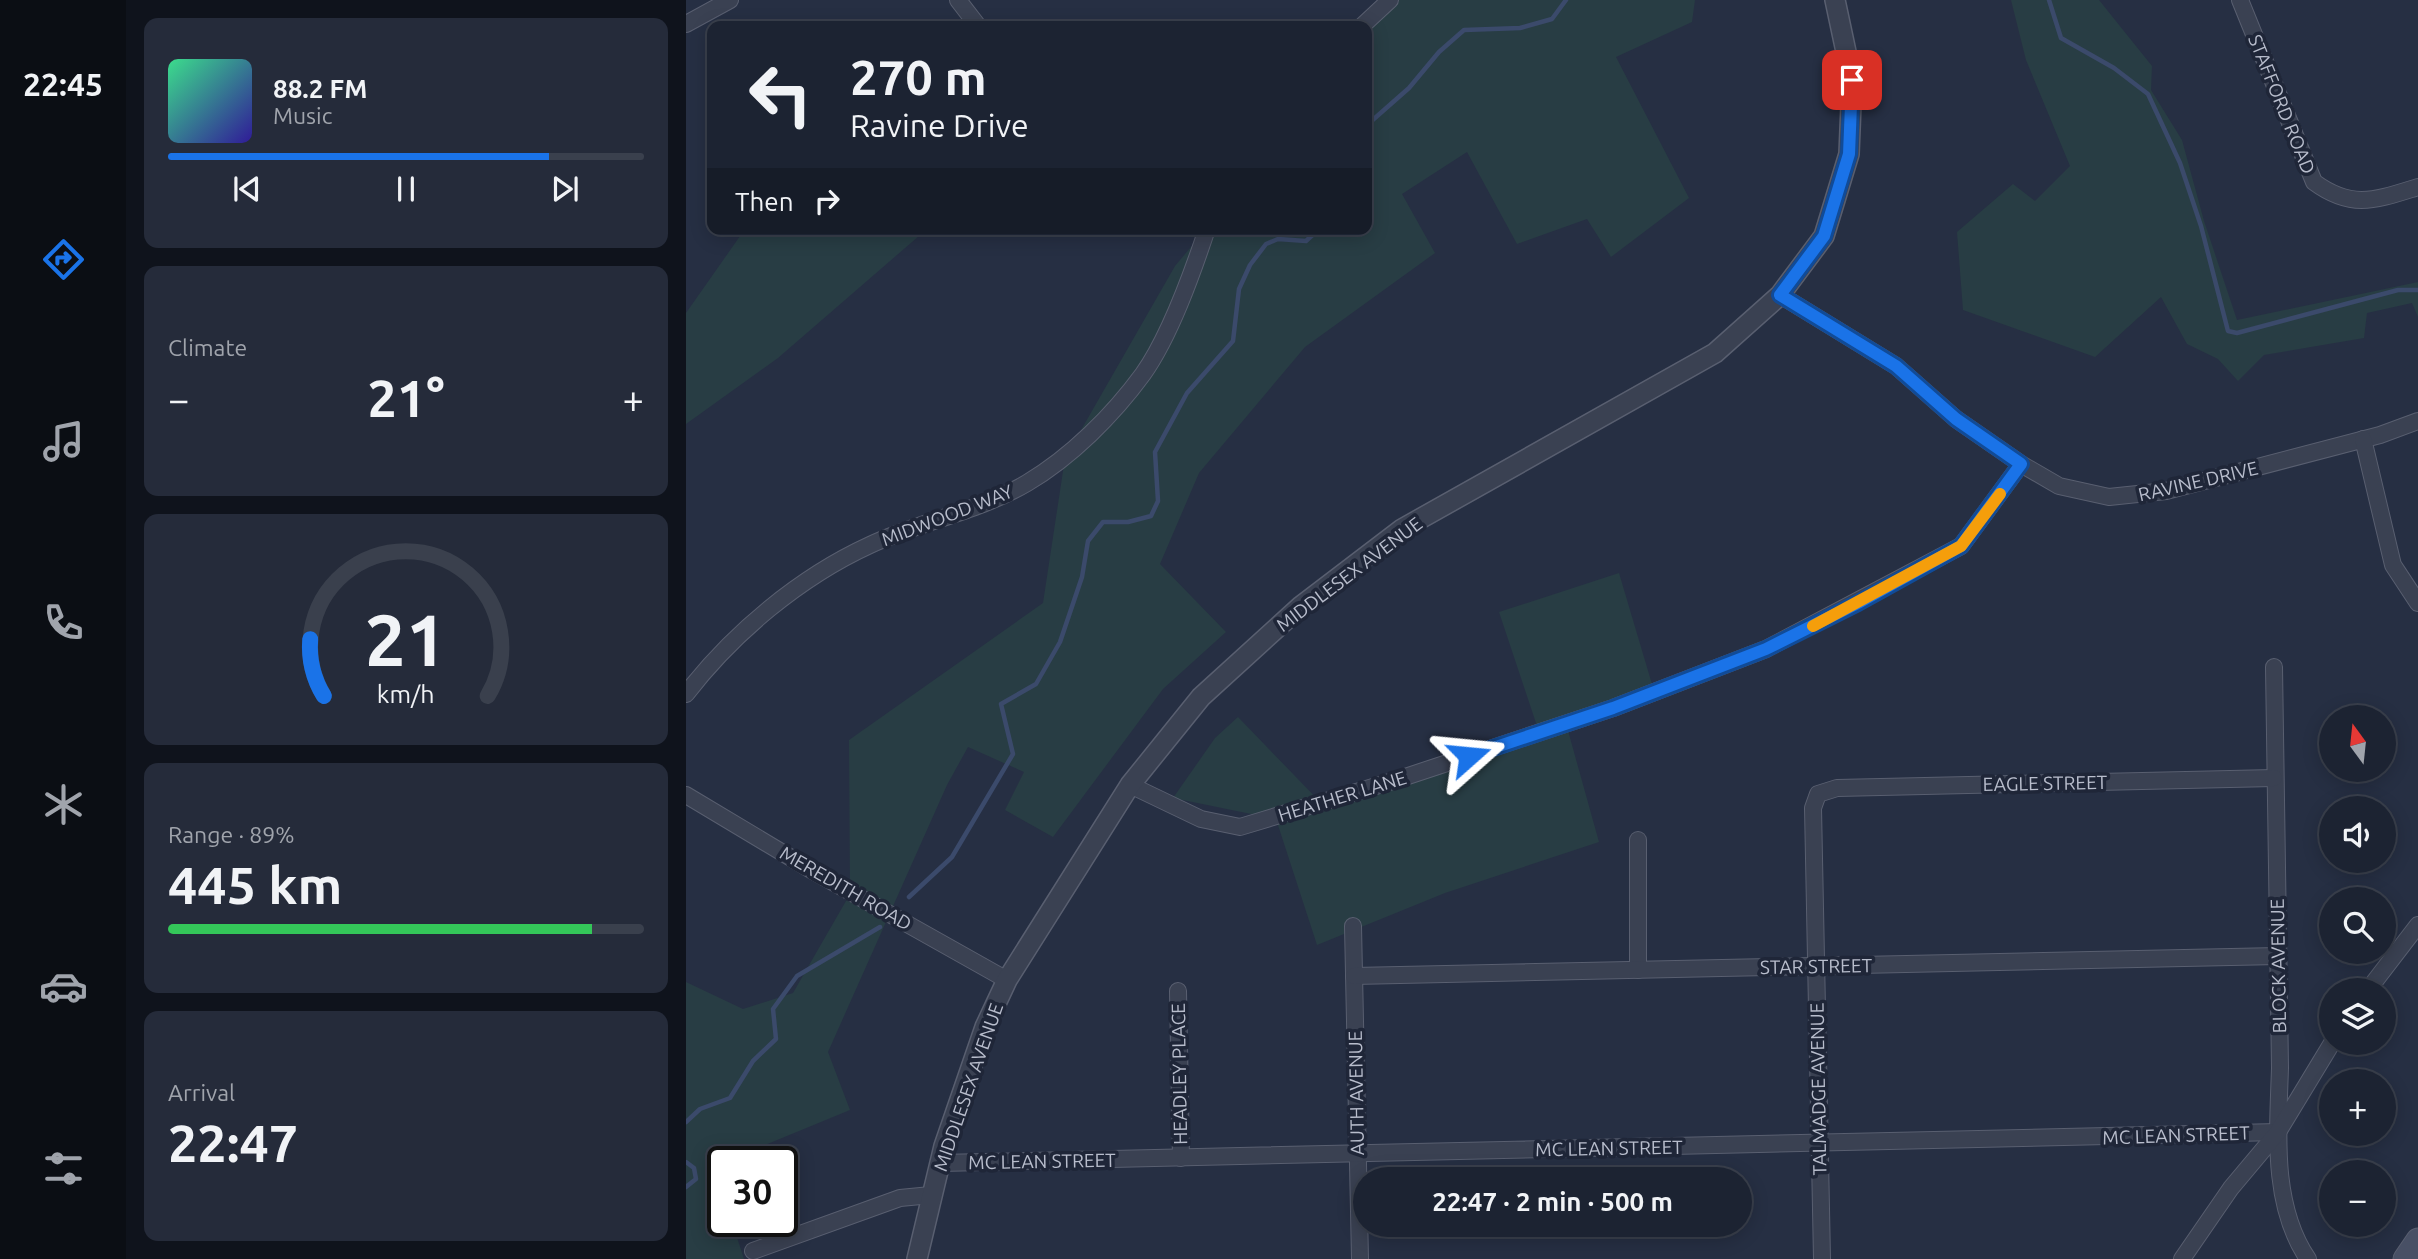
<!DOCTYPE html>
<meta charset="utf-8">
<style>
:root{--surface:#1c2332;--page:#252b3a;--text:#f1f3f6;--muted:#a0a4ac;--line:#3a404d;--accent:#1a73e8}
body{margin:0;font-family:Ubuntu,sans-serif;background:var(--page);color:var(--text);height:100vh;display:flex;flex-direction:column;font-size:26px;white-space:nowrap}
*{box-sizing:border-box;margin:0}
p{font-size:23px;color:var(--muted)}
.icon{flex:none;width:38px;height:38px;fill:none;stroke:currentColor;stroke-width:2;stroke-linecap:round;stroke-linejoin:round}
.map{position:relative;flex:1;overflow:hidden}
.side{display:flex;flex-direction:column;gap:18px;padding:18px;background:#0f131c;width:560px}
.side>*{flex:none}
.banner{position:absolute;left:21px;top:21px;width:665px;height:214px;border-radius:14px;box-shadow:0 4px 18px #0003,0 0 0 2px var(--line);background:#1c2332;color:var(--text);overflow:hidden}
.needle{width:46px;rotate:345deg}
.fabs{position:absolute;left:1633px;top:705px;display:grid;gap:14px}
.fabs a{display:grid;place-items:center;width:77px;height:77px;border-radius:50%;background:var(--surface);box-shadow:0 4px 18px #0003,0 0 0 2px var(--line);font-size:35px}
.speed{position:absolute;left:21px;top:1146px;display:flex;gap:14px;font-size:35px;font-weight:700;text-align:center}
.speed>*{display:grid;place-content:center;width:91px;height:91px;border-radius:50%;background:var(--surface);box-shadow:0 4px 18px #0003,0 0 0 2px var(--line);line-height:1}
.speed .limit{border:4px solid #111;border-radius:10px;background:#fff;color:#111}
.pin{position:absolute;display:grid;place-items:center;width:60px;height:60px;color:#fff;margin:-30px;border-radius:14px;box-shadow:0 4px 10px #0006}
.me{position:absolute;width:77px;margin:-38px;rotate:72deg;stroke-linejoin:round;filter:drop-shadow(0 0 5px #0008)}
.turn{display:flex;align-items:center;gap:24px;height:147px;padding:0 28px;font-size:32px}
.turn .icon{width:91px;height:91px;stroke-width:2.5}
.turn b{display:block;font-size:49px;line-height:60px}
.then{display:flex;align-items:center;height:66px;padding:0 28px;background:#0003;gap:14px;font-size:26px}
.big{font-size:52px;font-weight:700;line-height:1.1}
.side .card{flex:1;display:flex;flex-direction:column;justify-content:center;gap:10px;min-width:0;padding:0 24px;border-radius:14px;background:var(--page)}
.side .dial{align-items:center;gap:0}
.dial svg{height:182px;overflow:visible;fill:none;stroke:var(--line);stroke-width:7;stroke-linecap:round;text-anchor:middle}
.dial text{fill:var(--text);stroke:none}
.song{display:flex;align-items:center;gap:21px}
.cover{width:84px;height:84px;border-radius:10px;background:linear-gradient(135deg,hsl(150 70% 55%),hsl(250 70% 35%))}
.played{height:7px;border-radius:4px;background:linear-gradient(90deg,var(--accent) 80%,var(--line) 80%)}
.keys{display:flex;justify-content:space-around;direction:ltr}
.heat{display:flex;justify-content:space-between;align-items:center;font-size:38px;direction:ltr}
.charge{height:10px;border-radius:5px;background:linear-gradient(90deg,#34c759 89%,var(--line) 0)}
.trip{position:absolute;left:667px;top:1167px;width:399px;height:70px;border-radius:35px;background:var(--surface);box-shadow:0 4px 18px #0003,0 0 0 2px var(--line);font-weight:700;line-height:70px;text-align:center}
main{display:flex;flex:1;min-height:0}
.menu{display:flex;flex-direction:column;width:126px;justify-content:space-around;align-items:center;background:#0b0e14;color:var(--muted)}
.menu .icon{width:49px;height:49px}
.menu .on{color:var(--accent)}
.menu b{font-size:32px;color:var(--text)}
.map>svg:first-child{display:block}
</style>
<main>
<nav class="menu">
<b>22:45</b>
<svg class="icon on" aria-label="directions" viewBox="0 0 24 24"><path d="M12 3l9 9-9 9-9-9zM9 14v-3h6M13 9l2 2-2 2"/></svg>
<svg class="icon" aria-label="music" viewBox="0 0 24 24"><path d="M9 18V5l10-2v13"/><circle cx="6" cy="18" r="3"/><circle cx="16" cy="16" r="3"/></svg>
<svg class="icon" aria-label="phone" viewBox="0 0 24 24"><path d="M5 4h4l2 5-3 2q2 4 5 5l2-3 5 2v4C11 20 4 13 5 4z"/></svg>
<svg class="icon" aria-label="climate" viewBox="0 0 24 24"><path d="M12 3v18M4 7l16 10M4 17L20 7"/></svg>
<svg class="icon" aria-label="car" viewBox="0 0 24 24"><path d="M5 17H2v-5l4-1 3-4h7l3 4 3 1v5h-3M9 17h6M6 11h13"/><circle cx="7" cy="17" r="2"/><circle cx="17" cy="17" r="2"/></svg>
<svg class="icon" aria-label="filters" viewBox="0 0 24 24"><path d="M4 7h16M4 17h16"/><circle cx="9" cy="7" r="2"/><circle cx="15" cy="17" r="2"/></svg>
</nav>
<section class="side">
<div class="card">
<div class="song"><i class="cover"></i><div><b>88.2 FM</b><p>Music</p></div></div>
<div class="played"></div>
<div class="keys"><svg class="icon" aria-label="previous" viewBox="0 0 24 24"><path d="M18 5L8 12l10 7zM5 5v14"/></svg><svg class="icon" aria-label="pause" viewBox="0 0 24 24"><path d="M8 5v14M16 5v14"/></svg><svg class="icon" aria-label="next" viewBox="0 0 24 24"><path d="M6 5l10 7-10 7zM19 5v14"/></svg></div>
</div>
<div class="card"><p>Climate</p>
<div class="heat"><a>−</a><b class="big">21°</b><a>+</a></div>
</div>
<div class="card dial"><svg viewBox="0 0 100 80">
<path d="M14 69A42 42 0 1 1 86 69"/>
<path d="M14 69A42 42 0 0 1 8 44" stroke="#1a73e8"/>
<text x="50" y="56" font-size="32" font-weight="700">21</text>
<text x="50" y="72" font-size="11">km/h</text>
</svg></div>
<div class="card"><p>Range · 89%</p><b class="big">445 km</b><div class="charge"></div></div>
<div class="card"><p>Arrival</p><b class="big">22:47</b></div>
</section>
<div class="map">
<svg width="1732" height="1259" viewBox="0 0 1732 1259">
<rect width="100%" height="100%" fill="#262f43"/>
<g fill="#283d44">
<path d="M709,0H1009L1006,22L930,57L1003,198L925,257L901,219L831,244L781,152L716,194L749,253L619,347L513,473L474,564L540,632L477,689L367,837L319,810L338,772L282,747L261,785L142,1052L164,1110L28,1166L37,1194V1222H46L58,1259H0V982L57,1009L107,993L164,894L163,740L357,603L379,458L489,266L520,229H681V34Z"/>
<path d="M1325,0H1413L1466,66L1465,90L1496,140L1518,221L1551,320L1732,282V317L1726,303L1681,313L1678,338L1578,355L1552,381L1532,359L1501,344L1475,297L1409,357L1277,310L1271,232L1327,184L1349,201L1384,166L1340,60Z"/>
<path d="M59,229H241L92,358L0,424V313Z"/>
<path d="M933,573L971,701L881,727L913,842L759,893L631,945L590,819L487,798L529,738L552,717L637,805L854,735L813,612Z"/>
</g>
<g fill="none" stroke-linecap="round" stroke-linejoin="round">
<g stroke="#3b4a6b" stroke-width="4.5">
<path d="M1363,0L1375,38L1428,68L1462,94L1494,163L1515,226L1542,331L1551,333L1712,290H1732"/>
<path d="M681,125L723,88L753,52L778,30L834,28L866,19L880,0"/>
<path d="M223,897L266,857L327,754L315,704L350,684L374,642L396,577L402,541L417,522H442L465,516L472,501L469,452L501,393L547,341L553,289L564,265L580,244L592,239L620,241L633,229"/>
<path d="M0,1122L14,1109L44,1098L67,1061L90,1039L87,1009L111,976L194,927"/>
<path d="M0,1162L8,1168L10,1179L0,1187"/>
</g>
<g stroke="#595f70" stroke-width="18">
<g id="minor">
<path d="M272,0L292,26"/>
<path d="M1554,0L1628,182C1666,210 1690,200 1732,187"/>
<path d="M0,24L44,0"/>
<path d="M676,26L704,0"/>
<path d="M1094,295L1210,366L1270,419L1335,464L1373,486L1423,497L1480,491L1694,435L1732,421"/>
<path d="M1677,439L1707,565L1732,603"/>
<path d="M1588,667L1594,1068C1592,1130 1585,1205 1622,1259"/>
<path d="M0,694C47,633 114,577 184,545C235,521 292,512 341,483C385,457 427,415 457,374C484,336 506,274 521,229"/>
<path d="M444,785L515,819L554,827L710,780L927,708L1080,649L1275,546L1335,464"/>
<path d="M0,795L127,871L321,980"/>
<path d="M952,840V970"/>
<path d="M667,926L674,1259"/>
<path d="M668,976L1592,956"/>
<path d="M1682,990L1732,925"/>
<path d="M492,991L495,1158"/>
<path d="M254,1163L1592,1132"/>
<path d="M67,1251L214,1198L245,1195"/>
<path d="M1136,1259L1127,808L1132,794L1151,788L1588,778"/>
<path d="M1496,1259L1545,1188L1592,1132L1646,1043"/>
</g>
</g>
<g stroke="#595f70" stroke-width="22">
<path id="tertiary" d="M231,1259L258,1146L299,1027L321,980L444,785L515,697L615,606L716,529L1029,353L1094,295L1138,236L1163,154L1166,80L1149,0"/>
</g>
<g stroke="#595f70" stroke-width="25">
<path id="secondary" d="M1719,1259L1732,1240"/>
</g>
<use href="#minor" stroke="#3a4152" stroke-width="16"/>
<use href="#tertiary" stroke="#3a4152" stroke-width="19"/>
<use href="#secondary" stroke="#485065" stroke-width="23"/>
</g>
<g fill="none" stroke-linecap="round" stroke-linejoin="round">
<g stroke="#114b97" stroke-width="18">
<path id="route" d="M783,756L927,708L1080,649L1172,603L1275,546L1335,464L1270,419L1210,366L1094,295L1138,236L1163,154L1166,80"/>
</g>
<use href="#route" stroke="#1a73e8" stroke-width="12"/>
<path stroke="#f59e0b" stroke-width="12" d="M1127,626L1275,546L1314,494"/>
</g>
<g text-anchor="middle" stroke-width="7" stroke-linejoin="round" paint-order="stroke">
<g font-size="19" fill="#b8bdcc" stroke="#1f2638">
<text transform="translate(1596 104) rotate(68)" y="7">STAFFORD ROAD</text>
<text transform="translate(1512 481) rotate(-13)" y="7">RAVINE DRIVE</text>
<text transform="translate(261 515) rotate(-21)" y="7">MIDWOOD WAY</text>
<text transform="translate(663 574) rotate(-37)" y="7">MIDDLESEX AVENUE</text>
<text transform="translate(1359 783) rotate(-1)" y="7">EAGLE STREET</text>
<text transform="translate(656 796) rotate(-17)" y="7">HEATHER LANE</text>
<text transform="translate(160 888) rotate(30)" y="7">MEREDITH ROAD</text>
<text transform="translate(1130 966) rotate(-1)" y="7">STAR STREET</text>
<text transform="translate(1592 966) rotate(-91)" y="7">BLOCK AVENUE</text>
<text transform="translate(493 1074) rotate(-91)" y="7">HEADLEY PLACE</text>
<text transform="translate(282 1087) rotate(-71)" y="7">MIDDLESEX AVENUE</text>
<text transform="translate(1132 1089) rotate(-91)" y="7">TALMADGE AVENUE</text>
<text transform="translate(670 1093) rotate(-91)" y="7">AUTH AVENUE</text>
<text transform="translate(1490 1135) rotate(-2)" y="7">MC LEAN STREET</text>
<text transform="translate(923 1148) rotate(-1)" y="7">MC LEAN STREET</text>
<text transform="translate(356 1161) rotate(-1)" y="7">MC LEAN STREET</text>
</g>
</g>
</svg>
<div class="fabs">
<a><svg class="needle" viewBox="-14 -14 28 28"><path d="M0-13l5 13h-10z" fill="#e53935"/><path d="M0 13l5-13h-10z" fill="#a0a4ac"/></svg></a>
<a><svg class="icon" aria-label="sound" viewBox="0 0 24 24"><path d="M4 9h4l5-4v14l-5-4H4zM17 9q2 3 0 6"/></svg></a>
<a><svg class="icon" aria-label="search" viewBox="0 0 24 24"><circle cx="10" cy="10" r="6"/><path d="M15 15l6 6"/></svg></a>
<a><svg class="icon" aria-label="layers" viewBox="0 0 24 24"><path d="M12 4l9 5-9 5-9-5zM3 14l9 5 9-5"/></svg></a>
<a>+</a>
<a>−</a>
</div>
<div class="speed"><div class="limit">30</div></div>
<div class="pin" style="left:1166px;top:80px;background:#d93025"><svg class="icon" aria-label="arrive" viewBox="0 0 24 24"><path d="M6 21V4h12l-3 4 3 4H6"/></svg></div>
<svg class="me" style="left:783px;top:756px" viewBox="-20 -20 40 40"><path d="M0-17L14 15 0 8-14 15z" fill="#1a73e8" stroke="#fff" stroke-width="4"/></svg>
<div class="trip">22:47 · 2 min · 500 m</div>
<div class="banner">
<div class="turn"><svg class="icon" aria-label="left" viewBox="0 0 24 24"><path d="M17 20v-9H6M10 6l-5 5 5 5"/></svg><div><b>270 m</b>Ravine Drive</div></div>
<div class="then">Then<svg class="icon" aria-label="right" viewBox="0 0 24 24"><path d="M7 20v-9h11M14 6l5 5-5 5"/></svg></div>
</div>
</div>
</main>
